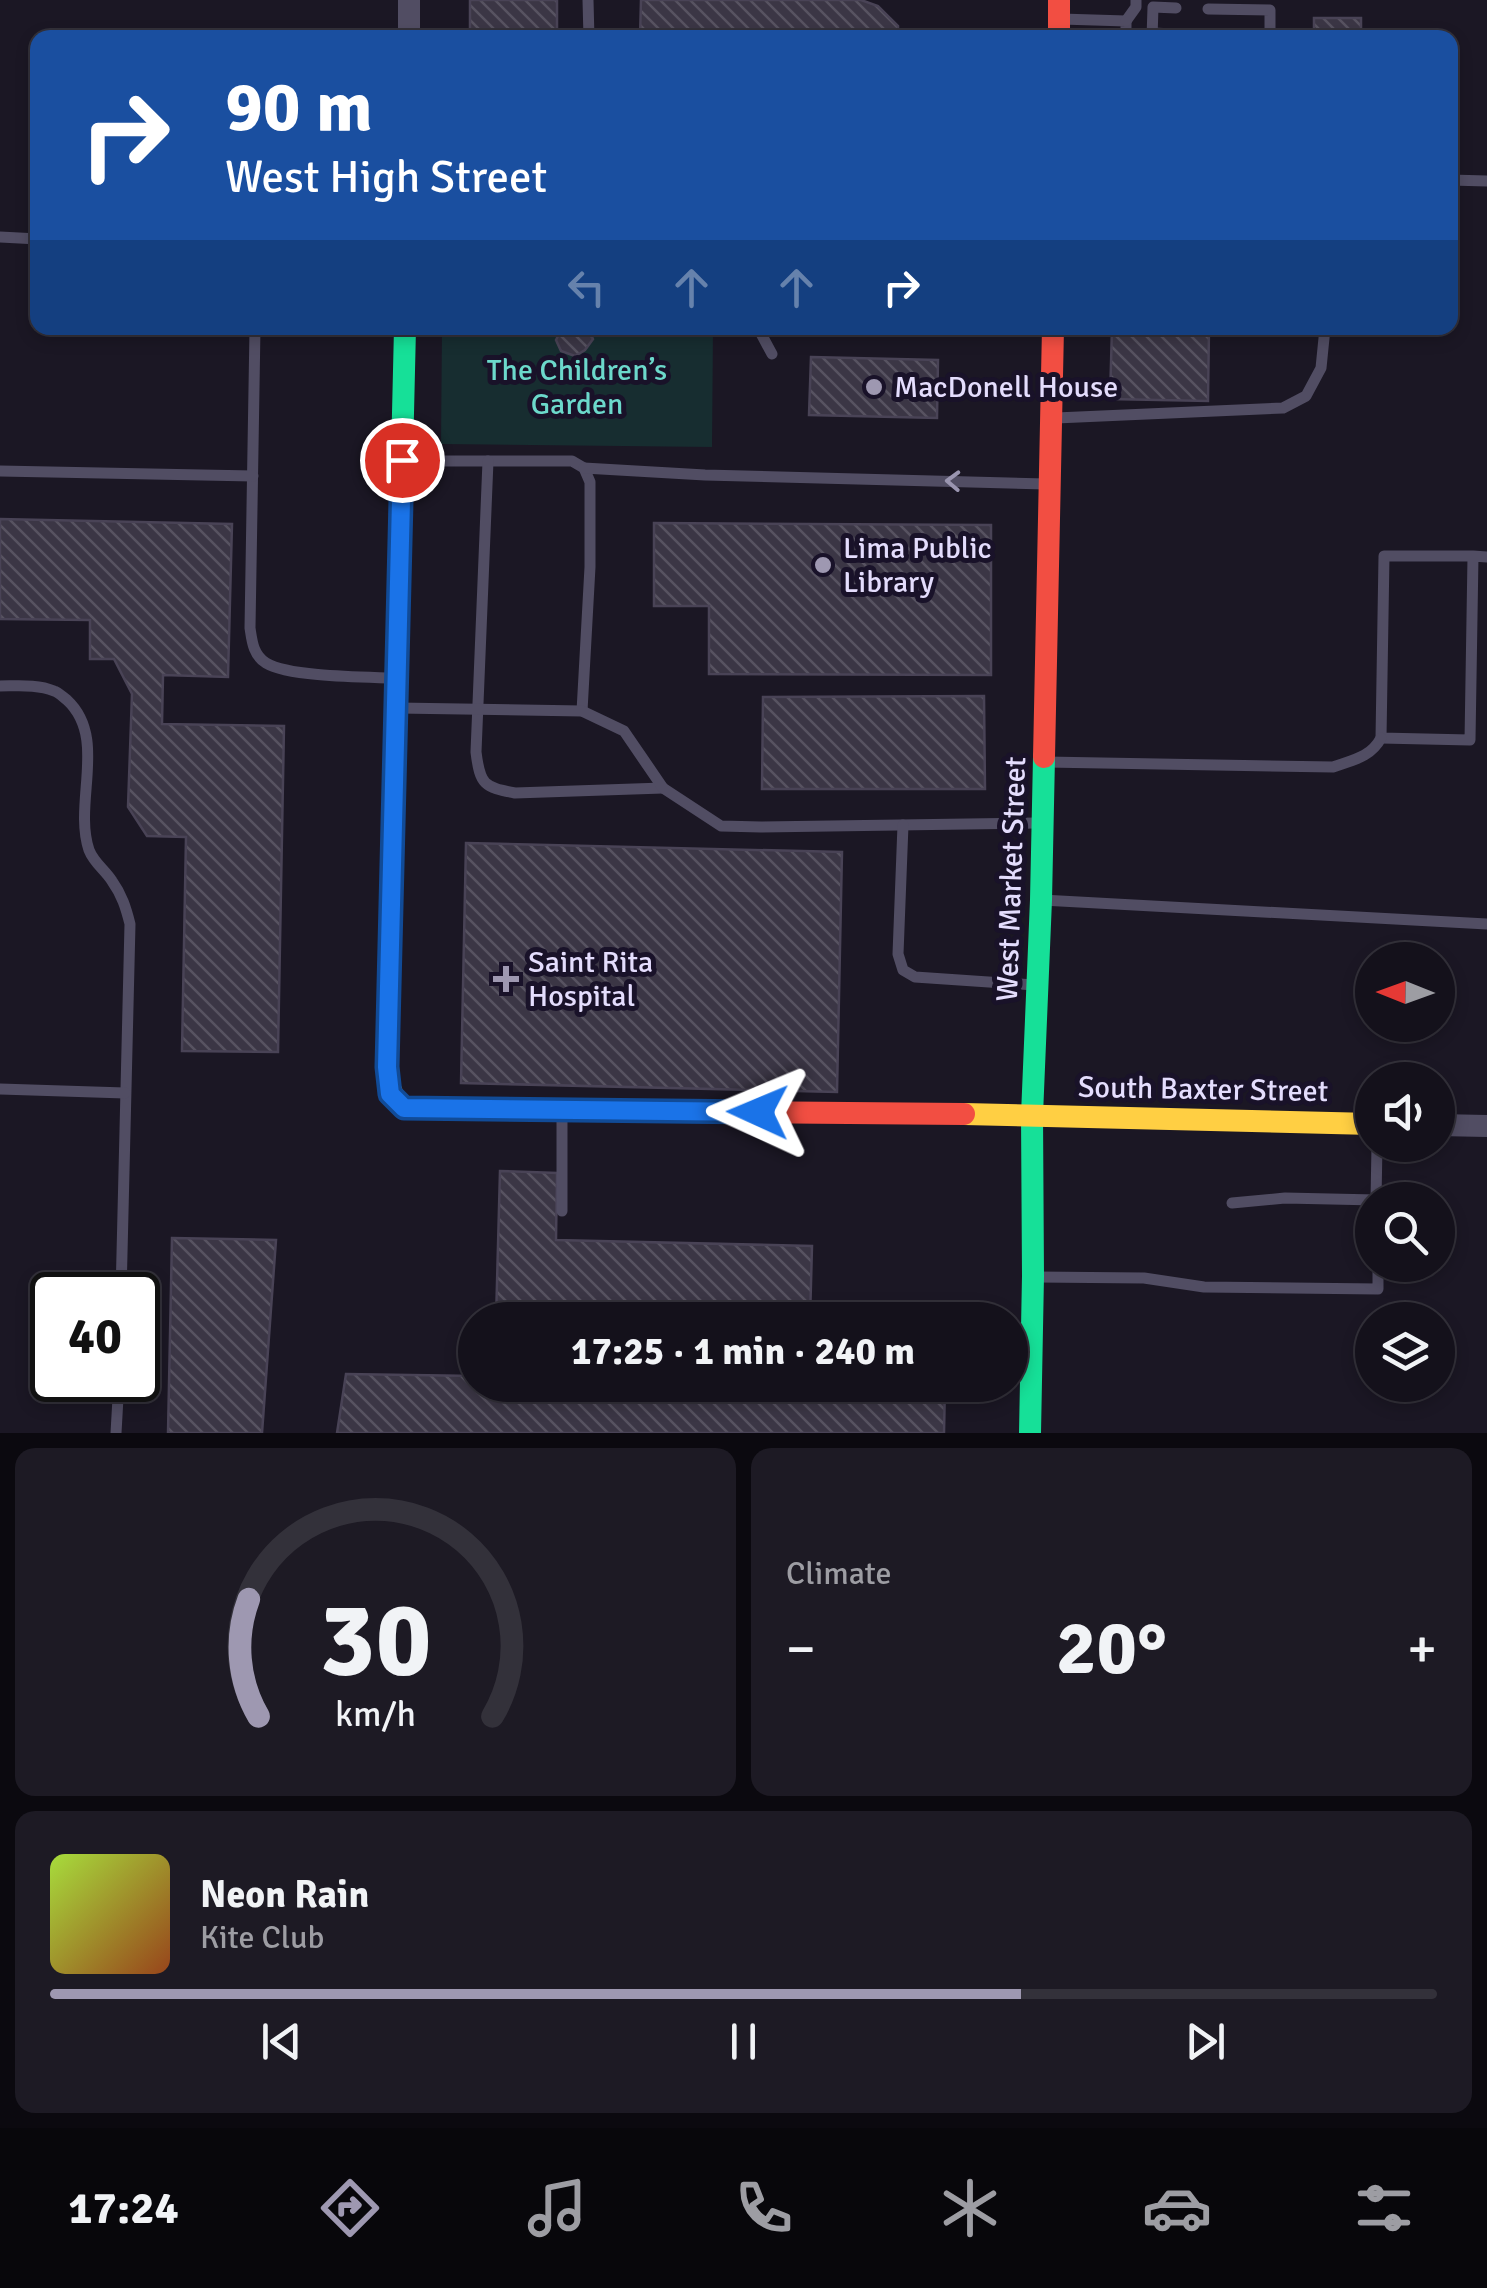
<!DOCTYPE html>
<meta charset="utf-8">
<style>
:root{--surface:#14111b;--page:#1d1a24;--text:#f1f3f6;--muted:#9d9da3;--line:#33313a;--accent:#9e98b1}
body{margin:0;font-family:Signika,sans-serif;background:var(--page);color:var(--text);height:100vh;display:flex;flex-direction:column;font-size:38px;white-space:nowrap}
*{box-sizing:border-box;margin:0}
p{font-size:32px;color:var(--muted)}
.icon{flex:none;width:55px;height:55px;fill:none;stroke:currentColor;stroke-width:2;stroke-linecap:round;stroke-linejoin:round}
.map{position:relative;height:1433px;overflow:hidden}
.side{display:flex;flex-direction:column;gap:15px;padding:15px;background:#0b090f;flex:1}
.side>*{flex:none}
.hud{position:absolute;left:30px;top:30px;width:1428px;height:305px;border-radius:20px;box-shadow:0 5px 15px #0003,0 0 0 2px var(--line);background:#1a4fa0;color:#fff;overflow:hidden}
.needle{width:65px;rotate:271deg}
.controls{position:absolute;left:1355px;top:942px;display:grid;gap:20px}
.controls a{display:grid;place-items:center;width:100px;height:100px;border-radius:50%;background:var(--surface);box-shadow:0 5px 15px #0003,0 0 0 2px var(--line);font-size:50px}
.speed{position:absolute;left:30px;top:1272px;display:flex;gap:20px;font-size:50px;font-weight:700;text-align:center}
.speed>*{display:grid;place-content:center;width:130px;height:130px;border-radius:50%;background:var(--surface);box-shadow:0 5px 15px #0003,0 0 0 2px var(--line);line-height:1}
.speed .limit{border:5px solid #111;border-radius:15px;background:#fff;color:#111}
.pin{position:absolute;display:grid;place-items:center;width:85px;height:85px;color:#fff;margin:-42px;border:5px solid #fff;border-radius:50%;box-shadow:0 2px 10px #0007}
.me{position:absolute;width:110px;margin:-55px;rotate:271deg;stroke-linejoin:round;filter:drop-shadow(0 0 8px #0008)}
.turn{display:flex;align-items:center;gap:35px;height:210px;padding:0 30px;font-size:45px}
.turn .icon{width:130px;height:130px;stroke-width:2.5}
.turn b{display:block;font-size:70px;line-height:85px}
.lanes{display:flex;align-items:center;height:95px;padding:0 30px;background:#0003;justify-content:center;gap:50px;direction:ltr}
.lanes .off{opacity:.35}
.big{font-size:75px;font-weight:700;line-height:1.1}
.side .card{flex:1;display:flex;flex-direction:column;justify-content:center;gap:15px;min-width:0;padding:0 35px;border-radius:20px;background:var(--page)}
.side .dial{align-items:center;gap:0}
.dial svg{height:260px;overflow:visible;fill:none;stroke:var(--line);stroke-width:7;stroke-linecap:round;text-anchor:middle}
.dial text{fill:var(--text);stroke:none}
.song{display:flex;align-items:center;gap:30px}
.cover{width:120px;height:120px;border-radius:15px;background:linear-gradient(135deg,hsl(80 70% 55%),hsl(20 70% 35%))}
.played{height:10px;border-radius:5px;background:linear-gradient(90deg,var(--accent) 70%,var(--line) 70%)}
.keys{display:flex;justify-content:space-around;direction:ltr}
.heat{display:flex;justify-content:space-between;align-items:center;font-size:55px;direction:ltr}
.side .tiles{flex:1;display:grid;gap:15px;grid-template-columns:1fr 1fr}
.card:last-child{grid-column:span 2}
.trip{position:absolute;left:458px;top:1302px;width:570px;height:100px;border-radius:50px;background:var(--surface);box-shadow:0 5px 15px #0003,0 0 0 2px var(--line);font-weight:700;line-height:100px;text-align:center}
.dock{display:flex;height:160px;justify-content:space-around;align-items:center;background:#08070b;color:var(--muted)}
.dock .icon{width:70px;height:70px}
.dock .active{color:var(--accent)}
.dock b{font-size:45px;color:var(--text)}
.map>svg:first-child{display:block}
</style>
<div class="map">
<svg width="1487" height="1433" viewBox="0 0 1487 1433">
<defs>
<pattern id="building-back-hatch" width="6" height="6" patternUnits="userSpaceOnUse" patternTransform="scale(2.5)"><rect width="6" height="6" fill="#3b3645"/><path d="M-1 5l2 2M0 0l6 6M5-1l2 2" fill="none" stroke="#575361"/></pattern>
</defs>
<rect width="100%" height="100%" fill="#1b1724"/>
<path fill="#172d30" d="M442,328H713L712,447L441,444Z"/>
<g fill="url(#building-back-hatch)" stroke="#494356" stroke-width="2.5">
<rect x="470" y="0" width="87" height="38"/>
<path d="M641,0H861L878,6L898,26V38H640Z"/>
<rect x="1314" y="18" width="47" height="20"/>
<path d="M562,328H588L593,339L585,350L575,356L561,351L556,340Z"/>
<path d="M1112,328H1209L1208,401L1110,399Z"/>
<path d="M811,357L938,360L937,418L809,415Z"/>
<path d="M0,519L232,524L228,677L163,675L162,724L284,726L278,1052L182,1051L186,837L147,836L128,807L132,694L114,659H90V620L0,619Z"/>
<path d="M654,523L991,525V675L709,674V606H654Z"/>
<path d="M984,696L985,789H762L763,697Z"/>
<path d="M466,843L842,852L837,1092L461,1083Z"/>
<path d="M500,1171L557,1173L556,1240L812,1246L810,1320H496Z"/>
<path d="M172,1238L276,1240L262,1433H168Z"/>
<path d="M346,1374L475,1376V1385H854V1391L895,1393L896,1385H945L944,1433H337Z"/>
</g>
<g fill="none" stroke-linecap="round" stroke-linejoin="round">
<g stroke="#514d63" stroke-width="11">
<path d="M588,0L589,38"/>
<path d="M1208,9L1270,10V38"/>
<path d="M1061,19L1126,21V37"/>
<path d="M1126,21L1136,7V0"/>
<path d="M1152,33L1175,34"/>
<path d="M1206,35L1270,37"/>
<path d="M1152,38L1153,7L1176,8"/>
<path d="M1450,180L1487,181"/>
<path d="M0,237L38,239"/>
<path d="M255,328L250,628C252,641 253,655 266,663C289,677 364,677 392,678"/>
<path d="M758,328L772,354"/>
<path d="M1056,418L1283,408L1306,396L1321,368L1325,328"/>
<path d="M404,461H572L584,468L590,482V567L582,711"/>
<path d="M488,461L476,752C480,785 484,787 515,793L663,788"/>
<path d="M584,468L705,475L1046,484"/>
<path d="M0,471L253,476"/>
<path d="M1473,556L1470,740L1381,738L1384,556H1473L1487,557"/>
<path d="M0,686C17,686 38,684 54,691C58,692 63,697 67,700C108,738 73,802 89,850C94,863 105,870 112,881C122,895 126,908 130,924L121,1295"/>
<path d="M398,708L582,711L624,731L663,788L721,826L761,827L1038,823"/>
<path d="M1046,762L1333,767C1353,760 1371,757 1381,738"/>
<path d="M903,825L898,954L903,970L915,977L1034,985"/>
<path d="M1042,900L1487,924"/>
<path d="M0,1089L125,1093"/>
<path d="M562,1114V1211"/>
<path d="M1376,1200L1377,1145"/>
<path d="M1232,1203L1285,1198L1376,1200"/>
<path d="M1037,1277L1144,1278L1204,1287L1378,1289V1265"/>
<path d="M116,1433L119,1380"/>
</g>
<g stroke="#514d63" stroke-width="22">
<path d="M409,38V0"/>
<path d="M1438,1125L1487,1126"/>
</g>
<g stroke="#16e098" stroke-width="22">
<path d="M393,840L405,328"/>
<path d="M1030,1433L1033,1276L1032,1115L1041,900L1044,757"/>
</g>
<g stroke="#ffcf43" stroke-width="22">
<path d="M393,840L387,1067C388,1084 390,1097 404,1108L635,1111"/>
<path d="M964,1114L1372,1124"/>
</g>
<g stroke="#f24e42" stroke-width="22">
<path d="M1059,0V38"/>
<path d="M1044,757L1053,328"/>
<path d="M635,1111L964,1114"/>
</g>
</g>
<defs><path id="oneway-chevron" d="M-2-3.5L2.5 0L-2 3.5" fill="none" stroke-width="1.6" stroke-linecap="round" stroke-linejoin="round" transform="scale(2.5)"/></defs>
<use stroke="#9a95b0" href="#oneway-chevron" transform="translate(953 481) rotate(-178)"/>
<g fill="none" stroke-linecap="round" stroke-linejoin="round">
<g stroke="#114b97" stroke-width="25">
<path id="route" d="M402,460L387,1067L390,1094L404,1108L758,1112"/>
</g>
<use href="#route" stroke="#1a73e8" stroke-width="18"/>
</g>
<g fill="#9e98b1" stroke="#191229" stroke-width="4">
<circle cx="874" cy="387" r="10"/>
<circle cx="823" cy="565" r="10"/>
<path d="M501 964h10v10h10v10h-10v10h-10v-10h-10v-10h10z"/>
</g>
<g text-anchor="middle" stroke-width="10" stroke-linejoin="round" paint-order="stroke">
<g font-size="30" fill="#6cd9cb" stroke="#191229">
<text x="577" y="380">The Children’s<tspan x="577" dy="34">Garden</tspan></text>
</g>
<g font-size="30" fill="#e4ddfd" stroke="#191229" text-anchor="start">
<text x="894" y="397">MacDonell House</text>
<text x="843" y="558">Lima Public<tspan x="843" dy="34">Library</tspan></text>
<text x="528" y="972">Saint Rita<tspan x="528" dy="34">Hospital</tspan></text>
</g>
<g font-size="30" fill="#e4ddfd" stroke="#191229">
<text transform="translate(1011 879) rotate(-88)" y="10">West Market Street</text>
<text transform="translate(1203 1089) rotate(1)" y="10">South Baxter Street</text>
</g>
</g>
</svg>
<div class="controls">
<a><svg class="needle" viewBox="-14 -14 28 28"><path d="M0-13l5 13h-10z" fill="#e53935"/><path d="M0 13l5-13h-10z" fill="#9d9da3"/></svg></a>
<a><svg class="icon" aria-label="sound" viewBox="0 0 24 24"><path d="M4 9h4l5-4v14l-5-4H4zM17 9q2 3 0 6"/></svg></a>
<a><svg class="icon" aria-label="search" viewBox="0 0 24 24"><circle cx="10" cy="10" r="6"/><path d="M15 15l6 6"/></svg></a>
<a><svg class="icon" aria-label="layers" viewBox="0 0 24 24"><path d="M12 4l9 5-9 5-9-5zM3 14l9 5 9-5"/></svg></a>
</div>
<div class="speed"><div class="limit">40</div></div>
<div class="pin" style="left:402px;top:460px;background:#d93025"><svg class="icon" aria-label="arrive" viewBox="0 0 24 24"><path d="M6 21V4h12l-3 4 3 4H6"/></svg></div>
<svg class="me" style="left:758px;top:1112px" viewBox="-20 -20 40 40"><path d="M0-17L14 15 0 8-14 15z" fill="#1a73e8" stroke="#fff" stroke-width="4"/></svg>
<div class="trip">17:25 · 1 min · 240 m</div>
<div class="hud">
<div class="turn"><svg class="icon" aria-label="right" viewBox="0 0 24 24"><path d="M7 20v-9h11M14 6l5 5-5 5"/></svg><div><b>90 m</b>West High Street</div></div>
<div class="lanes"><svg class="icon off" aria-label="left" viewBox="0 0 24 24"><path d="M17 20v-9H6M10 6l-5 5 5 5"/></svg><svg class="icon off" aria-label="ahead" viewBox="0 0 24 24"><path d="M12 20V5M6 11l6-6 6 6"/></svg><svg class="icon off" aria-label="ahead" viewBox="0 0 24 24"><path d="M12 20V5M6 11l6-6 6 6"/></svg><svg class="icon" aria-label="right" viewBox="0 0 24 24"><path d="M7 20v-9h11M14 6l5 5-5 5"/></svg></div>
</div>
</div>
<section class="side">
<div class="tiles">
<div class="card dial"><svg viewBox="0 0 100 80">
<path d="M14 69A42 42 0 1 1 86 69"/>
<path d="M14 69A42 42 0 0 1 11 33" stroke="#9e98b1"/>
<text x="50" y="56" font-size="32" font-weight="700">30</text>
<text x="50" y="72" font-size="11">km/h</text>
</svg></div>
<div class="card"><p>Climate</p>
<div class="heat"><a>−</a><b class="big">20°</b><a>+</a></div>
</div>
<div class="card">
<div class="song"><i class="cover"></i><div><b>Neon Rain</b><p>Kite Club</p></div></div>
<div class="played"></div>
<div class="keys"><svg class="icon" aria-label="previous" viewBox="0 0 24 24"><path d="M18 5L8 12l10 7zM5 5v14"/></svg><svg class="icon" aria-label="pause" viewBox="0 0 24 24"><path d="M8 5v14M16 5v14"/></svg><svg class="icon" aria-label="next" viewBox="0 0 24 24"><path d="M6 5l10 7-10 7zM19 5v14"/></svg></div>
</div>
</div>
</section>
<nav class="dock">
<b>17:24</b>
<svg class="icon active" aria-label="directions" viewBox="0 0 24 24"><path d="M12 3l9 9-9 9-9-9zM9 14v-3h6M13 9l2 2-2 2"/></svg>
<svg class="icon" aria-label="music" viewBox="0 0 24 24"><path d="M9 18V5l10-2v13"/><circle cx="6" cy="18" r="3"/><circle cx="16" cy="16" r="3"/></svg>
<svg class="icon" aria-label="phone" viewBox="0 0 24 24"><path d="M5 4h4l2 5-3 2q2 4 5 5l2-3 5 2v4C11 20 4 13 5 4z"/></svg>
<svg class="icon" aria-label="climate" viewBox="0 0 24 24"><path d="M12 3v18M4 7l16 10M4 17L20 7"/></svg>
<svg class="icon" aria-label="car" viewBox="0 0 24 24"><path d="M5 17H2v-5l4-1 3-4h7l3 4 3 1v5h-3M9 17h6M6 11h13"/><circle cx="7" cy="17" r="2"/><circle cx="17" cy="17" r="2"/></svg>
<svg class="icon" aria-label="filters" viewBox="0 0 24 24"><path d="M4 7h16M4 17h16"/><circle cx="9" cy="7" r="2"/><circle cx="15" cy="17" r="2"/></svg>
</nav>
